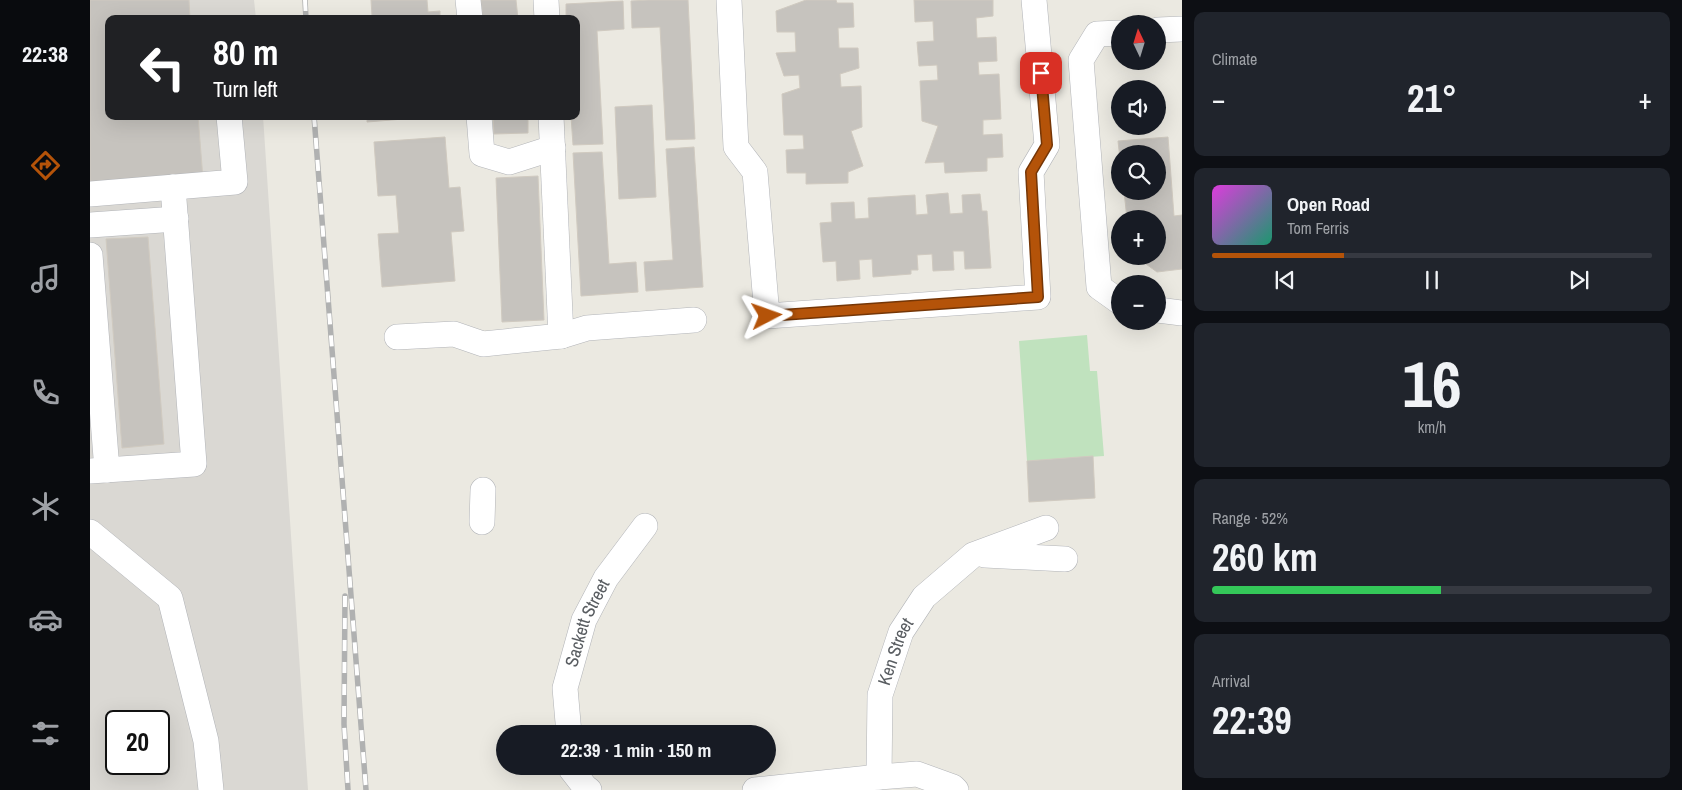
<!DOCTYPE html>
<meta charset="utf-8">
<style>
:root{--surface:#171b24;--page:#20242c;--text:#f1f3f6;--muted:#9ea1a6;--line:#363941;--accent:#b45309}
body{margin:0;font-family:"Archivo Narrow",sans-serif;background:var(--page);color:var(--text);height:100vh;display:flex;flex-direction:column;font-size:19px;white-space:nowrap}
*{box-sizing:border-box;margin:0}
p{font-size:16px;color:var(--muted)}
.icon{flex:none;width:28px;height:28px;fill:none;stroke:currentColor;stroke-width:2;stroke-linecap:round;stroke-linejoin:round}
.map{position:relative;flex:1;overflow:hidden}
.side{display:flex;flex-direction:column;gap:12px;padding:12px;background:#0d0f14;width:500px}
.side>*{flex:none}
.top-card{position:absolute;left:15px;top:15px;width:475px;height:105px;border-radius:10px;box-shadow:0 5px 20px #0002;background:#202124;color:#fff;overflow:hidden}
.needle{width:32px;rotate:356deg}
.tools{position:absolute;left:1021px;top:15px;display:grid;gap:10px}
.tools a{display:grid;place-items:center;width:55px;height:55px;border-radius:50%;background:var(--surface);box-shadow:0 5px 20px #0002;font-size:25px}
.speed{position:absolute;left:15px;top:710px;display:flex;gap:10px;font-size:25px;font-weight:700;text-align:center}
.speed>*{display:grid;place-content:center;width:65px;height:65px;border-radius:50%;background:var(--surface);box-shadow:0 5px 20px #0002;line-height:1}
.speed .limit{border:2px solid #111;border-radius:8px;background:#fff;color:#111}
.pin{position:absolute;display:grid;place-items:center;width:42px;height:42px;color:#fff;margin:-21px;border-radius:10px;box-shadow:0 2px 8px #0006}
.me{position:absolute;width:55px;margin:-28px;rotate:86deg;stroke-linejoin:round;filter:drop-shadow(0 0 4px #0008)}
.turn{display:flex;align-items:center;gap:18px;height:105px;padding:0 25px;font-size:22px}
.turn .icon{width:65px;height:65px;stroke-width:2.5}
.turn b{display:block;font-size:35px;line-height:42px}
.big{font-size:38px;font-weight:700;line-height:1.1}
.side .card{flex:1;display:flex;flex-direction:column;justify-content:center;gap:8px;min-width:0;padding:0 18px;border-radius:10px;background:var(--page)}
.side .dial{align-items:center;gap:0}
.dial b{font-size:65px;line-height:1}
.song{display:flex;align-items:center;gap:15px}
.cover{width:60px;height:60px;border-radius:8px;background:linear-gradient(135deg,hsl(300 70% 55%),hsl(160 70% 35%))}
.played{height:5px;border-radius:2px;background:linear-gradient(90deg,var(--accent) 30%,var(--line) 30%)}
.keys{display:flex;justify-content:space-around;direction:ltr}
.heat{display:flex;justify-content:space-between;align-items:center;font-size:28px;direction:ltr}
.charge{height:8px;border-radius:4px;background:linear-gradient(90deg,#34c759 52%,var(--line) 0)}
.trip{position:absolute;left:406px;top:725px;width:280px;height:50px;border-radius:25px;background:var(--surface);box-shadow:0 5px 20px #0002;font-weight:700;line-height:50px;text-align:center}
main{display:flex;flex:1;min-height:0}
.tab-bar{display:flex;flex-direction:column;width:90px;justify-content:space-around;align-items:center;background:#090b0e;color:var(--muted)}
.tab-bar .icon{width:35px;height:35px}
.tab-bar .active{color:var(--accent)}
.tab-bar b{font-size:22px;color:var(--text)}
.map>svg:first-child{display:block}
</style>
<main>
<nav class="tab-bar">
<b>22:38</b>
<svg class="icon active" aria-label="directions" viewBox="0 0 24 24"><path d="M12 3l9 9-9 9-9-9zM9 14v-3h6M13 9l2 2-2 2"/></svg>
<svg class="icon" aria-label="music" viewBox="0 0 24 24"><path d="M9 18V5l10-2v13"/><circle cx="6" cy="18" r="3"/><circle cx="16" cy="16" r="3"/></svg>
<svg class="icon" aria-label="phone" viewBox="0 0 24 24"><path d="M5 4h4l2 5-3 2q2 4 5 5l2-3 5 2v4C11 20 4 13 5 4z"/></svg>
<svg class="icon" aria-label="climate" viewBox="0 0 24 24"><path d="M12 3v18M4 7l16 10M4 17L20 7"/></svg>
<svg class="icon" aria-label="car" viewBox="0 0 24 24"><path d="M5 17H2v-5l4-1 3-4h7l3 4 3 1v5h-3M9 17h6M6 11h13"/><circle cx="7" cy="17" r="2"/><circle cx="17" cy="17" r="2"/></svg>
<svg class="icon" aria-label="filters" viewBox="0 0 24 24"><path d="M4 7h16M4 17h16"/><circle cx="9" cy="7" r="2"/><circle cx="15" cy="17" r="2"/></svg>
</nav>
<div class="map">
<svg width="1092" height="790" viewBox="0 0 1092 790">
<rect width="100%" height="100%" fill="#ebe9e1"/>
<path fill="#dad8d3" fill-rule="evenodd" d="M0,0H164L166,19H19V116H173L218,790H0ZM26,721H69V764H26Z"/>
<path fill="#c0e2be" d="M997,335L1000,371H1007L1014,456L937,461L929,341Z"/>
<g fill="#c6c3be" stroke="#d0cac0">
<path d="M0,0H99L100,19H19V116H108L113,179L0,188Z"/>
<path d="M281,0H337L338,12L350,11V19H269V17L282,16Z"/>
<path d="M391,0H426L428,19H393Z"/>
<path d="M558,0H598L605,139L576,140L570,27L542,28L541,1Z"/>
<path d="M716,0H746L747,3H763L764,27L748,28L749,48H768L769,68L750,74L751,87L771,86L772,127L761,131L773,166L758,172V183L716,184V173H697L696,150L714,149L713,135H694L692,94L710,88L709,75L694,76L686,53L706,52L705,32H687L686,11Z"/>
<path d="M824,0H903V16L886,18L887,38L906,37L907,61L888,62L889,75L909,74L911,119L893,120V135L912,134L913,157L897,158V171L855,173L854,162L835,163L848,126L832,121L830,81L848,80L847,65L829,66L827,42L844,41L843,21L825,22Z"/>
<path d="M533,1L534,29L507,31L513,144L483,145L481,116H486V19H476V4Z"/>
<path d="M562,105L566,197L529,199L525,107Z"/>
<path d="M277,116H350L277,122Z"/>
<path d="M403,116H438V133L404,134Z"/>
<path d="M355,137L359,188L370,187L374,231L361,232L365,281L292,287L288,234L309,233L306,195L288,196L284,142Z"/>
<path d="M1078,137L1084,216L1092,215V269L1067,272L1045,256H1068V219H1037L1034,191H1068V154H1030V159L1028,141Z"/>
<path d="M604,147L613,287L556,291L554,262L583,260L576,149Z"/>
<path d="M512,152L519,264L546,262L548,292L491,296L483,153Z"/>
<path d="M448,176L454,320L412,322L406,178Z"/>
<path d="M858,193L860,214L873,213L872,195L890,194L892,211H897L901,268L875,269L874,251H863L864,270L843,271L842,254L827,255L828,270H821V274L783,277L782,259L769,260L770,279L747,281L746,261L733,262L730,223L742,222L741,203L764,202L765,219L779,218L778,198L825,195L826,215L838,214L836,195Z"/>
<path d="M58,237L74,444L32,448L16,239Z"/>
<path d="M1003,456L1005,498L939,502L937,461Z"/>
</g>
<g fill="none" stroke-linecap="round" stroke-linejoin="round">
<g stroke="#b2b4b8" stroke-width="26">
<g id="minor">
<path d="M378,0L380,19"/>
<path d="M456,0L457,19"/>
<path d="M639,0L646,147L665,172L677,316L948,297L941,172L957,145L944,0"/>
<path d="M1068,30L1092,29"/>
<path d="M1030,33L1007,34L991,60L1009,287L1030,302"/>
<path d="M389,116L392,154L419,162L463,148"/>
<path d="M461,116L471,336"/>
<path d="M0,194L145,182L139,116"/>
<path d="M0,225L86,219"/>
<path d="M0,255L17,470"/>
<path d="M1068,310L1092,313"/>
<path d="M307,337L364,334L393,344L471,336L497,328L604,320"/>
<path d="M0,471L104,464L83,187"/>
<path d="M392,522L393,490"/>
<path d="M0,532L80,598L116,741L121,790"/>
<path d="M895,555L975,559"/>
<path id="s1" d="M479,734L475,688L494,620L516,578L555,526"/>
<path d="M481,766V769L495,787L499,790"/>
<path id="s2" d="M789,777L790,695L811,632L834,597L883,555L956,528"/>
<path d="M665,790L789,777L827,774L863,787L866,790"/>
</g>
</g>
<use href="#minor" stroke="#fff" stroke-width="25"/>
<g stroke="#b0b1b1" stroke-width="5.5">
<g id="rail">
<path d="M215,0L216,19"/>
<path d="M224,116L276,790"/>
<path d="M255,596L254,724L258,790"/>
</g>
</g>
<use href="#rail" stroke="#fff" stroke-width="4" stroke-dasharray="11" stroke-linecap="butt"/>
</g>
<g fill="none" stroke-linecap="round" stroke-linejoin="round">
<g stroke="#753606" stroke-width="12">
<path id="route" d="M677,316L948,297L941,172L957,145L951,73"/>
</g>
<use href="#route" stroke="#b45309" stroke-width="9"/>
</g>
<g text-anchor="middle" stroke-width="4" stroke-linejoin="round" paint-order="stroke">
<g font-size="18" fill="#595d61" stroke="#fff">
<text dy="6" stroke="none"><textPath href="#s1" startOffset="115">Sackett Street</textPath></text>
<text dy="6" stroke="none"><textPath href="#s2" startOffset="128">Ken Street</textPath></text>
</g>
</g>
</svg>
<div class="tools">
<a><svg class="needle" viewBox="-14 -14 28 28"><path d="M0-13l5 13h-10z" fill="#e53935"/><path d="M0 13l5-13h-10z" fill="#9ea1a6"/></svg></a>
<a><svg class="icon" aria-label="sound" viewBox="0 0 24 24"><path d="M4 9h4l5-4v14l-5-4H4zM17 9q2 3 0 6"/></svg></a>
<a><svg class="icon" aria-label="search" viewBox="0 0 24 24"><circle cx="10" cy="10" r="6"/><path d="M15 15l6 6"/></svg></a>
<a>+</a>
<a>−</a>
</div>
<div class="speed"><div class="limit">20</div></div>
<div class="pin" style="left:951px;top:73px;background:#d93025"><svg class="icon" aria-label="arrive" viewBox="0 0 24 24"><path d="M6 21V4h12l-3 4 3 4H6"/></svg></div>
<svg class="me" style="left:677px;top:316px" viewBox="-20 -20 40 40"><path d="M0-17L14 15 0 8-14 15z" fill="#b45309" stroke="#fff" stroke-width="4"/></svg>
<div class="trip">22:39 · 1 min · 150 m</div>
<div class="top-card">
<div class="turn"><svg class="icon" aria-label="left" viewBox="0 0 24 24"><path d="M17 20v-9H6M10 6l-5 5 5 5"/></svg><div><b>80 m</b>Turn left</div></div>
</div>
</div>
<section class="side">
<div class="card"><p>Climate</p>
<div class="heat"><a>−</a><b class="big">21°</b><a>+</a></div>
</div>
<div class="card">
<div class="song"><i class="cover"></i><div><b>Open Road</b><p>Tom Ferris</p></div></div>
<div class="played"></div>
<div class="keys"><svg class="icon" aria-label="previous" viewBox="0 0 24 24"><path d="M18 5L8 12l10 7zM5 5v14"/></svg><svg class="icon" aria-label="pause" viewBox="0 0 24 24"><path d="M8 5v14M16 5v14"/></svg><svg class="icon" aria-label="next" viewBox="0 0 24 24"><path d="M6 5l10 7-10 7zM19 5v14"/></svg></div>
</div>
<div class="card dial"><b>16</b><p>km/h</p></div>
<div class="card"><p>Range · 52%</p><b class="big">260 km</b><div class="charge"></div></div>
<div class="card"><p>Arrival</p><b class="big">22:39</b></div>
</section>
</main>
